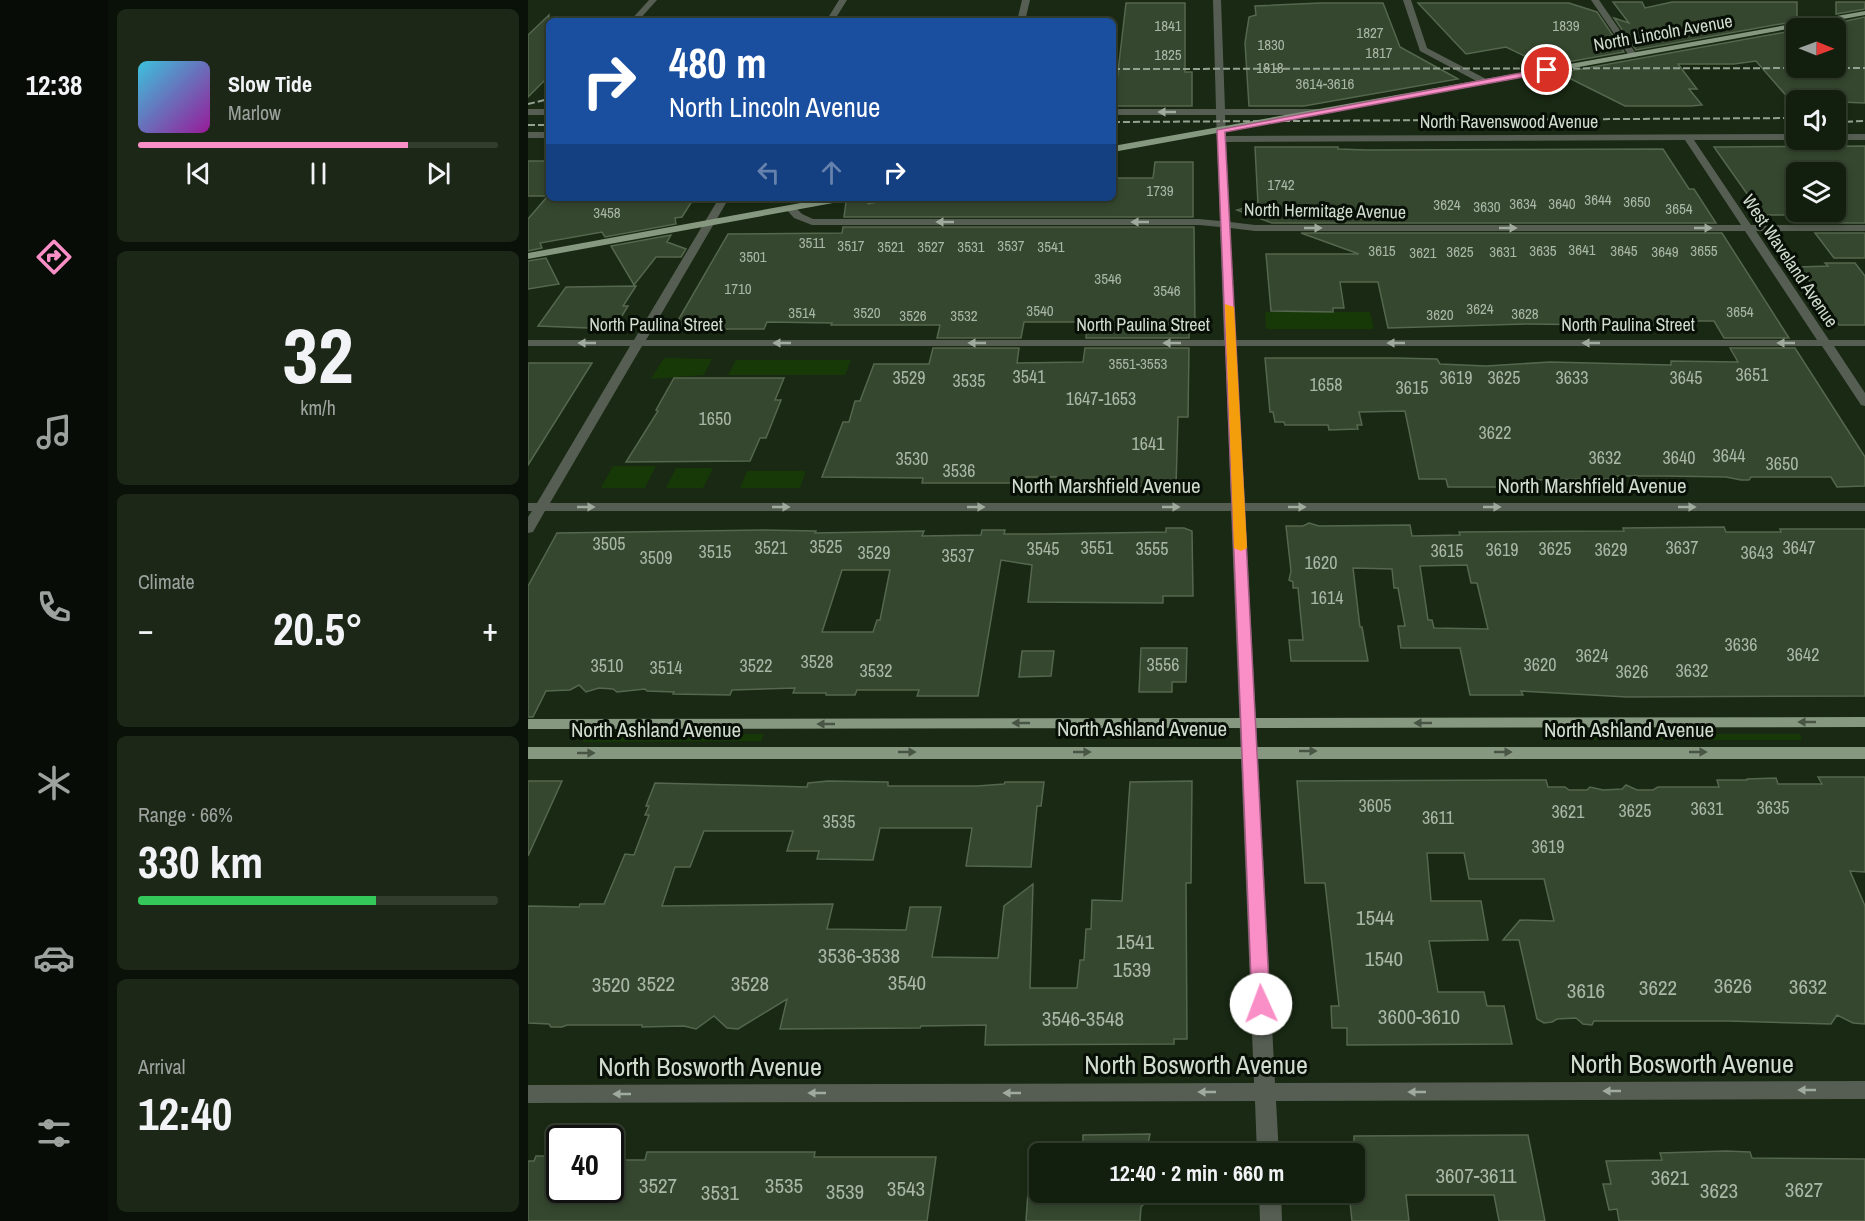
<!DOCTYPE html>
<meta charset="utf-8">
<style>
body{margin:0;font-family:"Archivo Narrow",sans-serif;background:#1c2717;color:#f1f3f6;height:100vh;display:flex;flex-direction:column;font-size:22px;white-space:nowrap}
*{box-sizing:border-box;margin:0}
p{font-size:20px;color:#9da29e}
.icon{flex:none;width:33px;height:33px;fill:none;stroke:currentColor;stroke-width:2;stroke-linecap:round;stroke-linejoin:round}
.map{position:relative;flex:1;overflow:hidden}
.sheet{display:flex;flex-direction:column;gap:9px;padding:9px;background:#0a1108;width:420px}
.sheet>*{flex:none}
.banner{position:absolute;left:18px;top:18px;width:570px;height:183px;border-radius:9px;box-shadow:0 3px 9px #0003,0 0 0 2px #323d2e;background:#1a4fa0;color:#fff;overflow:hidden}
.needle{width:39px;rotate:91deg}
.buttons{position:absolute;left:1258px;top:18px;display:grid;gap:12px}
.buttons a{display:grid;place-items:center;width:60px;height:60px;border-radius:9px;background:#131f0e;box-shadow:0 3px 9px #0003,0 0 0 2px #323d2e;font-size:30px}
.speed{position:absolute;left:18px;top:1125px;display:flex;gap:12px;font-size:30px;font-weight:700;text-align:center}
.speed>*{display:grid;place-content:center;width:78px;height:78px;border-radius:50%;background:#131f0e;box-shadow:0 3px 9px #0003,0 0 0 2px #323d2e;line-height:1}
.speed .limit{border:3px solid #111;border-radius:9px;background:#fff;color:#111}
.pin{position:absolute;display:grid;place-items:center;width:51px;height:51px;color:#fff;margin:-26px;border:3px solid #fff;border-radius:50%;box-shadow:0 2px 6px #0007}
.me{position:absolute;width:66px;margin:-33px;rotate:358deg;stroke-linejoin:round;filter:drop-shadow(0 0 4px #0008)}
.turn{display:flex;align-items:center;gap:21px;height:126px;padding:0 24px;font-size:27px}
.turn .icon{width:78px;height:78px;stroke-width:2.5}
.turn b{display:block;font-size:42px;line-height:51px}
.lanes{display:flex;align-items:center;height:57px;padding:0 24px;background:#0003;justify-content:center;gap:30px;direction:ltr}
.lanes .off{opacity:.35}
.big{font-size:45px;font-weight:800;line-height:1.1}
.sheet .tile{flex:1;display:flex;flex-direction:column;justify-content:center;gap:9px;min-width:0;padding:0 21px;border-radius:9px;background:#1c2717}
.sheet .dial{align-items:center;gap:0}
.dial b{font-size:78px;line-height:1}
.song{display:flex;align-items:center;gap:18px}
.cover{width:72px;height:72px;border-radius:9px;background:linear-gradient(135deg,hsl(190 70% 55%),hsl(300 70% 35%))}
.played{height:6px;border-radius:3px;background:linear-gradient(90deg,#fa8fc8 75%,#323d2e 75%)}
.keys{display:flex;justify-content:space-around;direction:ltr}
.heat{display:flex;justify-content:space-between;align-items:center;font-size:33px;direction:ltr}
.charge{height:9px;border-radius:4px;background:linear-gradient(90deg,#34c759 66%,#323d2e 0)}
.trip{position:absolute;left:501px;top:1143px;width:336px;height:60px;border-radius:9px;background:#131f0e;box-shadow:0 3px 9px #0003,0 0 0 2px #323d2e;font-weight:800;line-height:60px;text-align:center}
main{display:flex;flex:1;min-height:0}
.dock{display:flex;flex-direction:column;width:108px;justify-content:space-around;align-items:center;background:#080c06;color:#9da29e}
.dock .icon{width:42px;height:42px}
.dock .selected{color:#fa8fc8}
.dock b{font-size:27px;color:#f1f3f6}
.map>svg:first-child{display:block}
</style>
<main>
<nav class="dock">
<b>12:38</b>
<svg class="icon selected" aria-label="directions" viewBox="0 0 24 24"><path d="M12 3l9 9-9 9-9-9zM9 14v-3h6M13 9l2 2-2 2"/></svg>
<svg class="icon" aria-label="music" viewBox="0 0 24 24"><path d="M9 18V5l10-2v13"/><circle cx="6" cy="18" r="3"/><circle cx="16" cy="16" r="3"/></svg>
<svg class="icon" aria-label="phone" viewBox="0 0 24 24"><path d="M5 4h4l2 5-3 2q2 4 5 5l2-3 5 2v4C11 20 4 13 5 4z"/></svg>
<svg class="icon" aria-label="climate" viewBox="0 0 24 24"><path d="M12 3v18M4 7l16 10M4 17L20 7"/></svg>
<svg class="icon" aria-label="car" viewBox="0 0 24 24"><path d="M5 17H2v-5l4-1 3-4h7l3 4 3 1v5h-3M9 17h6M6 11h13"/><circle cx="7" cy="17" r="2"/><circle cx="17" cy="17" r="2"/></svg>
<svg class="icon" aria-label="filters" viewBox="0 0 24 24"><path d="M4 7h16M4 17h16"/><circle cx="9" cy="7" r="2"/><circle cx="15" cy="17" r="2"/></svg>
</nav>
<section class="sheet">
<div class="tile">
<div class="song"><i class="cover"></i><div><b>Slow Tide</b><p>Marlow</p></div></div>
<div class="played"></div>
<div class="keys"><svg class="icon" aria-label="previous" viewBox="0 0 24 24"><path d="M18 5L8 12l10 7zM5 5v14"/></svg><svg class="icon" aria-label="pause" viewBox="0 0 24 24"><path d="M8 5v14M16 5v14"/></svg><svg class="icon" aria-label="next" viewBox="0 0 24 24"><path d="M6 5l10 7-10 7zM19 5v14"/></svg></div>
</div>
<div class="tile dial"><b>32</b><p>km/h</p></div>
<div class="tile"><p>Climate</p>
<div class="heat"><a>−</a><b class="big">20.5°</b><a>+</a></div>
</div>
<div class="tile"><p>Range · 66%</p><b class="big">330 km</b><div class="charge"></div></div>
<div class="tile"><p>Arrival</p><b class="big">12:40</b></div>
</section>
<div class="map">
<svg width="1337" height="1221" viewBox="0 0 1337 1221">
<rect width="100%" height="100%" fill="#192913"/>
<path fill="#173907" d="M737,312h105l4,17h-108z
M136,358l48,1 -8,16 -53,4z
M208,360h115l-6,15h-117z
M85,466h43l-11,22h-44z
M148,468h37l-10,20h-37z
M219,471h59l-6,17h-60z
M236,734l-3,7 -179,1 2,-3 69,-4z
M1017,734h255l2,6h-256z"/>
<path fill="#35472f" stroke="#55674e" stroke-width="1.5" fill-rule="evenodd" d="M1085,2h29l3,6 27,-6h125v19l-161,29 -22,-32 15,5z
M1308,2h29v7l-29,5z
M598,3h59v69h7v34h-78z
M792,3h63l17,44 58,32 -154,27h-55l-4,-63 4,-26 7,-2 -1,-9z
M890,3h151l28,9 27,40 -79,14 -39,-19 -40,7z
M21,15v61l-21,21v-62z
M1337,17v86l-75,-3 -34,-39 -22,3h-56l19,25h-8l13,16 -11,1h-66l-66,-33 238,-43v42h39v-49z
M1337,146v77h-58l-6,-8h-39l-48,-68zM1269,172h39v40h-39z
M727,147h83v2l29,1 296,-1 26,40h5l22,34h-444l-35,-13 21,-6z
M0,161h21v35h-21z
M627,162h38v55h-349l2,-15 5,-4h16l1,6 33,-6h212v-20h40z
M18,198h148l-12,19 -7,1 1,6 -71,13 -3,-5 -62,11 2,5 -14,3v-32z
M315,227h351l1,98h-6v13h-103l1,-16h-63l-3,16h-84l3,-13h-109l1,-2 -65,-1 -3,7h-91l55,-95 114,-1z
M773,233h421l67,105h-65l-10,-17h-16l-13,5 -157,-2 -140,4 -10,-46h-38l4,26h-11v4l-62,-1 -5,-57h93z
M1287,233h50v25h-31z
M143,235l-4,7 19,7 -5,8h-25l-22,28 -23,-39z
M18,258l13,26 -31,5v-28z
M1297,263h30l10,13v49h-26l-39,-58 28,-1z
M108,286l-13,20h5l-14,23 -76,-3 28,-39z
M405,348h86l-2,15 66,-1 2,-14h104l-1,69h-10l-2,69 -110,1 1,-10h-44l-2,6h-99l1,-5 -101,-1 21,-55h6l6,-21h5l14,-37h55z
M1202,348h65l70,109v29l-28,1 -6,-10h-80l-2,3h-8l-15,-3 -62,-1h-49l2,3 -98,1 1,7h-72l-2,-8h-27l-14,-68 -46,1 3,13h-5l1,4 -29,1 -1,-5h-43l-1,-3h-9l-2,-10h-3l-5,-54h131l41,1 3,5 46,2 64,-4 121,3v-4l67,1z
M0,363h64l-64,102z
M146,378h110l-9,22h6l-15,38h-6l-10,23 -124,1 32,-51 -2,-1z
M781,523l10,3 91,-1 2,11 48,-1 -1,-3 165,-1 -1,-3 101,-1 2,5h55l-1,-3h85v167l-238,1 -106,-6 2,4h-53l-10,-47h-59l-3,-22h7l-7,-38h-4l-2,-19 -39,-1 7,59h2l6,34h-77l-2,-21h14l-5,-52h-5v-6l-4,-2 2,-9 -5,-45h17zM939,565l4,18h6l11,46 -54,-1 -2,-8h-4l-8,-54z
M638,528h18l8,3 1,65h-30v7l-135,-1 4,-37 -31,-5 -23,136h-61l2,-6h-62l-2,5h-29v-2h-33l2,-5 -63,2 -2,5 -57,-1 1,-2 -27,-1 -2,-2 -28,3 -4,-3 -14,-1 -13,4 -7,-7 -9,5 -24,1 -13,26h-5v-131l29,-53 206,-3 53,1 -1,2 109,-2 -2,5 59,-1 1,-5h23l-1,4h38l124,-2zM314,570h48l-10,50h-3l-4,12h-51z
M613,648h46l-1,34h-14v10h-33z
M494,651h32l-3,25 -32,1z
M1290,777h47v95l-15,-1 15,35v118l-12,-1 -16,-8 -6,9 -103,-3h-134l-2,4 -9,-1 -7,-6 -19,1 -5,3 -8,1 -7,-4 -18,-79h-16l17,-20 34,1 -10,-42h-75l-5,-26h-37l4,48h50l7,39 -59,1 9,51h46l3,14h17l8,38 -165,1v-17h-15l-1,-22h8l-14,-123h-20l-8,-102 249,-1 2,7h17l4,3h18l3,-3 13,3 19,-1 4,-4 11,5h16l5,-3h61l-2,-7h30v-1l29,-1 2,6h44z
M0,781h34l-34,75z
M300,781l60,1v4h89l27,-2 1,-2h39l-3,24h-4l-6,61 -65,-1 6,-38h-92l-7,32 -56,-1 2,-8h-32l6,-20h-89l-14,36h-15l-13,39 171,-2 -6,25 79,1 4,-23h31l-9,50 66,1 6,-52 29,-22 -3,104h47l3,-28h4l2,-31h5l1,-29 30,1 8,-119 62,-1 -1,102h-5l1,156h-13v5l-189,1 1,-20 -65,1 -1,2 -140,1 7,-30 -49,30 -11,-1 -13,-12 -18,13 -12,-3 -42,1v-2h-75l-5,2h-11l-2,-3 -21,-1v-117l51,1 1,-3h24l21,-50 9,1 15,-40h-4l4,-9h-3l9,-23 152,4 1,-4z
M622,1134l-4,20h-63v-19z
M1000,1135l17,86h-46l-5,-26h-88l3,26h-57l-3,-29h5v-56z
M1198,1151l24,1 2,6 113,1v62h-246l-2,-12 -8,1 -6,-26h8l-5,-23 56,-1 -2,-7z
M119,1152h168l-1,5h122l-9,64h-399v-60h6l2,-5h24l-12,34h62v-30h35z
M500,1192h128l-15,15 -1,14h-114z"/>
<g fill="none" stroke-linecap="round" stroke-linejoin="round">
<path fill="#565e53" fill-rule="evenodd" d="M121,0h8l-19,21h-8z
M311,0h8l-13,21h-8z
M494,0h8l-5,21h-8z
M685,0h8l4,109h97l4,3 -4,3h-97l1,21 571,-2v6h-103l57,85h114v6h-109l73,109h36v6h-31l31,47v13l-4,-1 -39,-59h-586l9,157h620v8h-620l30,572 590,-2v18l-589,2 3,53h-22l-2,-53 -727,2v-18l726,-2 -23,-572h-686l-12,21 -5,1v-16l4,-6h-4v-8h9l93,-157h-102v-6h106l85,-142h10l-83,142h578l-4,-113 -21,-2h-387l-18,-7 -9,-10 9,-2 8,8 11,5h386l21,2 -4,-106h-103v-6h103zM1157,140l56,85h-486l-25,-3 -4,-80zM702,228l25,3h490l72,109h-581zM114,346h583l6,157h-681z
M875,0h8l16,48 61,32v4h-6l-62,-33z
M1063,0h8l38,55 -1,2h-6z
M0,109h21v6h-21z
M0,132h21v6h-21z
M1308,134h29v6h-29z
M731,1192h22l1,29h-22z"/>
<path fill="#879881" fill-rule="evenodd" d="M1337,11v4l-752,137v-6z
M300,198h21l-5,3 -316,58v-6z
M1337,717v10l-1337,2v-10z
M0,747h1337v12h-1337z"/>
<path stroke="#95a291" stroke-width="2" stroke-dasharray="7 3" stroke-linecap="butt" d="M585,69l752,-1
M0,104l21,-5
M585,122l684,-4
M1308,122l29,-1
M0,125h21"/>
</g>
<defs><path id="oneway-solid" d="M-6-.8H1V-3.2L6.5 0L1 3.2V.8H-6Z" transform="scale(1.5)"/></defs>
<g fill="#a0aa9d">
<use href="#oneway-solid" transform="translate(639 112) rotate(-180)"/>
<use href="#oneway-solid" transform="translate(417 222) rotate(-180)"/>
<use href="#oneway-solid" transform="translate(612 222) rotate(-180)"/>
<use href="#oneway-solid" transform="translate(785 228)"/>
<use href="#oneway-solid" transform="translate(980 228)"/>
<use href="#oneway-solid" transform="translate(1175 228)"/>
<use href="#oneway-solid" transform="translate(59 343) rotate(180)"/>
<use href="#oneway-solid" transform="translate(254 343) rotate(-180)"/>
<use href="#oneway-solid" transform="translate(449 343) rotate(-180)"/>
<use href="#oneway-solid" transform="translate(644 343) rotate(-180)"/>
<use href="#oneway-solid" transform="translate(868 343) rotate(180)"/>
<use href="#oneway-solid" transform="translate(1063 343) rotate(180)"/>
<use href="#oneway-solid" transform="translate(1258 343) rotate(180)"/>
<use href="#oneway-solid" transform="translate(58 507)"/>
<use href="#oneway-solid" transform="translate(253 507)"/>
<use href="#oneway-solid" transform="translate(448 507)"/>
<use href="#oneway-solid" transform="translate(643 507)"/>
<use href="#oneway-solid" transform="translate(769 507)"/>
<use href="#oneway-solid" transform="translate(964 507)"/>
<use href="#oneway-solid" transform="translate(1159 507)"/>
<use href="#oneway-solid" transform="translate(1279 1090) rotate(180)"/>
<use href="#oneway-solid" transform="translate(1084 1091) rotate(180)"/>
<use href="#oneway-solid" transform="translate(679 1092) rotate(180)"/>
<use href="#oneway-solid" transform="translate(889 1092) rotate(180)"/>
<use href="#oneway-solid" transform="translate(289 1093) rotate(180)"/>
<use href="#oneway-solid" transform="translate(484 1093) rotate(180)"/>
<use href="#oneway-solid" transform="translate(94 1094) rotate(180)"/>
</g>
<g fill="#485444">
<use href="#oneway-solid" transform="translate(1279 722) rotate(180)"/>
<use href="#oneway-solid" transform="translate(493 723) rotate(180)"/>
<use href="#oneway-solid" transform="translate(895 723) rotate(180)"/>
<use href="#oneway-solid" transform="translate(298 724) rotate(180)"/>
<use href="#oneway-solid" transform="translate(780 751)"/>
<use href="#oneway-solid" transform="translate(379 752)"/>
<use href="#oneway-solid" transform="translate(554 752)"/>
<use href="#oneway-solid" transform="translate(975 752)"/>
<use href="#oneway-solid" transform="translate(1170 752)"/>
<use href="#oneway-solid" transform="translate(58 753)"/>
</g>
<path fill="#fa8fc8" stroke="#a25d82" stroke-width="1.5" d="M1019,68l3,1v3l-325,60 45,872 -2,5 -7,2 -6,-2 -3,-5 -35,-874z"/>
<path fill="#f59e0b" d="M697,304l9,3 13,241 -6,3 -7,-3z"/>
<g text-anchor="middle" stroke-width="6" stroke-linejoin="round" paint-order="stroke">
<g font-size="15" fill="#aab7a6">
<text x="640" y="31">1841</text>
<text x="1038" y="31">1839</text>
<text x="842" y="38">1827</text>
<text x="743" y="50">1830</text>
<text x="851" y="58">1817</text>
<text x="640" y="60">1825</text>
<text x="742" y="73">1818</text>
<text x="797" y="89">3614-3616</text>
<text x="753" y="190">1742</text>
<text x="632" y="196">1739</text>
<text x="1070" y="205">3644</text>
<text x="1109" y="207">3650</text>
<text x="995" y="209">3634</text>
<text x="1034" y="209">3640</text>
<text x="919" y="210">3624</text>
<text x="959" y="212">3630</text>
<text x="1151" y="214">3654</text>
<text x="79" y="218">3458</text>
<text x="284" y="248">3511</text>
<text x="323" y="251">3517</text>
<text x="483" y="251">3537</text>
<text x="363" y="252">3521</text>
<text x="403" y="252">3527</text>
<text x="443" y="252">3531</text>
<text x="523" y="252">3541</text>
<text x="1054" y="255">3641</text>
<text x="854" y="256">3615</text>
<text x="1015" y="256">3635</text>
<text x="1096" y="256">3645</text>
<text x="1176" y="256">3655</text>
<text x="932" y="257">3625</text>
<text x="975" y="257">3631</text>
<text x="1137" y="257">3649</text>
<text x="895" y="258">3621</text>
<text x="225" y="262">3501</text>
<text x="580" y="284">3546</text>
<text x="210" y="294">1710</text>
<text x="639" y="296">3546</text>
<text x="952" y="314">3624</text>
<text x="512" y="316">3540</text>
<text x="1212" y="317">3654</text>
<text x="274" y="318">3514</text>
<text x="339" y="318">3520</text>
<text x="997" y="319">3628</text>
<text x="912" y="320">3620</text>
<text x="385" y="321">3526</text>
<text x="436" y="321">3532</text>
<text x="610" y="369">3551-3553</text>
</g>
<g font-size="18" fill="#d1dcce" stroke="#080f06">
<text transform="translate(1135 33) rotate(-10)" y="6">North Lincoln Avenue</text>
<text x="981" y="128">North Ravenswood Avenue</text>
<text transform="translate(797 211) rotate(1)" y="6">North Hermitage Avenue</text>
<text transform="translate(1262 261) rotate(56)" y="6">West Waveland Avenue</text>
<text x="128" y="331">North Paulina Street</text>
<text x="615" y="331">North Paulina Street</text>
<text x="1100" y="331">North Paulina Street</text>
</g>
<g font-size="18" fill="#aab7a6">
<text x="1224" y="381">3651</text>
<text x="501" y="383">3541</text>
<text x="381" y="384">3529</text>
<text x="928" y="384">3619</text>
<text x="976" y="384">3625</text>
<text x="1044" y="384">3633</text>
<text x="1158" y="384">3645</text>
<text x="441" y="387">3535</text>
<text x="798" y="391">1658</text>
<text x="884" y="394">3615</text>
<text x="573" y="405">1647-1653</text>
<text x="187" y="425">1650</text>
<text x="967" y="439">3622</text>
<text x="620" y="450">1641</text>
<text x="1201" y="462">3644</text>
<text x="1077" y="464">3632</text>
<text x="1151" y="464">3640</text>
<text x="384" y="465">3530</text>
<text x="1254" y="470">3650</text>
<text x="431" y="477">3536</text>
<text x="81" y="550">3505</text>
<text x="298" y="553">3525</text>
<text x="243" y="554">3521</text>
<text x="569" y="554">3551</text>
<text x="1154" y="554">3637</text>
<text x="1271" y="554">3647</text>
<text x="515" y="555">3545</text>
<text x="624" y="555">3555</text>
<text x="1027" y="555">3625</text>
<text x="974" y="556">3619</text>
<text x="1083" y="556">3629</text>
<text x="919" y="557">3615</text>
<text x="187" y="558">3515</text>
<text x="346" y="559">3529</text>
<text x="1229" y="559">3643</text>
<text x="430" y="562">3537</text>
<text x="128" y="564">3509</text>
<text x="793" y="569">1620</text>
<text x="799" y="604">1614</text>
<text x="1213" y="651">3636</text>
<text x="1275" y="661">3642</text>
<text x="1064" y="662">3624</text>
<text x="289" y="668">3528</text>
<text x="635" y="671">3556</text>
<text x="1012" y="671">3620</text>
<text x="79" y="672">3510</text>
<text x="228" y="672">3522</text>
<text x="138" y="674">3514</text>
<text x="348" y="677">3532</text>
<text x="1164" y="677">3632</text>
<text x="1104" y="678">3626</text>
<text x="847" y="812">3605</text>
<text x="1245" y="814">3635</text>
<text x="1179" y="815">3631</text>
<text x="1107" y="817">3625</text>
<text x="1040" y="818">3621</text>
<text x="910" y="824">3611</text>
<text x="311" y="828">3535</text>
<text x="1020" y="853">3619</text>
</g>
<g font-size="21" fill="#d1dcce" stroke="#080f06">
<text x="578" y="493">North Marshfield Avenue</text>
<text x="1064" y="493">North Marshfield Avenue</text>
<text x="614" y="736">North Ashland Avenue</text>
<text x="128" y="737">North Ashland Avenue</text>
<text x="1101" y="737">North Ashland Avenue</text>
</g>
<g font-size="21" fill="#aab7a6">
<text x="847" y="925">1544</text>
<text x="607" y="949">1541</text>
<text x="331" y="963">3536-3538</text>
<text x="856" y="966">1540</text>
<text x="604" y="977">1539</text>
<text x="379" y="990">3540</text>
<text x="128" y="991">3522</text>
<text x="222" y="991">3528</text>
<text x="83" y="992">3520</text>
<text x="1205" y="993">3626</text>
<text x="1280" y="994">3632</text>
<text x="1130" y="995">3622</text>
<text x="1058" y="998">3616</text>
<text x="891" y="1024">3600-3610</text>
<text x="555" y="1026">3546-3548</text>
<text x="948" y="1183">3607-3611</text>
<text x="1142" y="1185">3621</text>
<text x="130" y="1193">3527</text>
<text x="256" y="1193">3535</text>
<text x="378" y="1196">3543</text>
<text x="1276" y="1197">3627</text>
<text x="1191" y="1198">3623</text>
<text x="317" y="1199">3539</text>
<text x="192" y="1200">3531</text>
</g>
<g font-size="26" fill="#d1dcce" stroke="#080f06">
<text x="1154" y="1073">North Bosworth Avenue</text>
<text x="668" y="1074">North Bosworth Avenue</text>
<text x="182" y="1076">North Bosworth Avenue</text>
</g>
</g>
</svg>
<div class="buttons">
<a><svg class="needle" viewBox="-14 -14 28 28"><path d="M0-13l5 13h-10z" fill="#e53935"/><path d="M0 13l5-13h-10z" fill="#9da29e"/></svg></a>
<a><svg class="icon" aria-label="sound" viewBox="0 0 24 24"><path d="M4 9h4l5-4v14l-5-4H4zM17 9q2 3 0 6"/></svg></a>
<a><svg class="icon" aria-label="layers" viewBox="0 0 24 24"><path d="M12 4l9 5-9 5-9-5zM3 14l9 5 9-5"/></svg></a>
</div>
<div class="speed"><div class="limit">40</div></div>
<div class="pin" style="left:1019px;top:70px;background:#d93025"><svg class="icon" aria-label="arrive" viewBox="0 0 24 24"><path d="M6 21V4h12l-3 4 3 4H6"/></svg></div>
<svg class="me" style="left:733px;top:1004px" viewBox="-20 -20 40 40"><circle r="19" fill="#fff"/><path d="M0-13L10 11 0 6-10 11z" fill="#fa8fc8"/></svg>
<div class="trip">12:40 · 2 min · 660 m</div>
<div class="banner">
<div class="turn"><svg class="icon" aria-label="right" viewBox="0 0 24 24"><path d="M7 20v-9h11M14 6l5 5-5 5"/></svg><div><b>480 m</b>North Lincoln Avenue</div></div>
<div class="lanes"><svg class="icon off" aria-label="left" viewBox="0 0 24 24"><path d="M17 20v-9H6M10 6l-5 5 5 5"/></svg><svg class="icon off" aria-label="ahead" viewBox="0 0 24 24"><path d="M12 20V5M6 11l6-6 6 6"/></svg><svg class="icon" aria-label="right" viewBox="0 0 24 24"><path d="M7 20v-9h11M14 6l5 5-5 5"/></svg></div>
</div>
</div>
</main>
